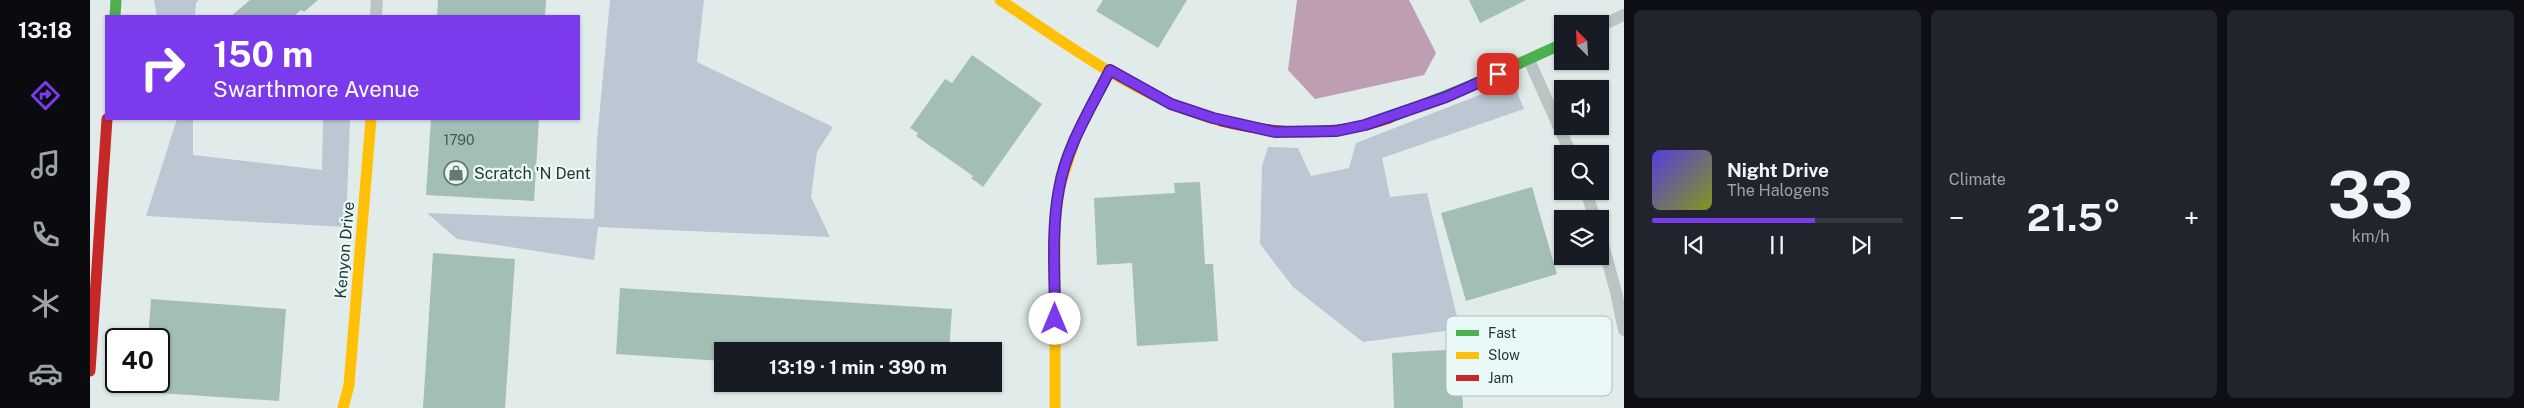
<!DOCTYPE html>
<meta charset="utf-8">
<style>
body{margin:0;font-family:"Public Sans",sans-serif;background:#20242c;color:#f1f3f6;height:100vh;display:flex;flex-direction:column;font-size:19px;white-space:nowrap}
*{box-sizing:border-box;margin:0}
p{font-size:16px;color:#9ea1a6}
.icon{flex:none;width:28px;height:28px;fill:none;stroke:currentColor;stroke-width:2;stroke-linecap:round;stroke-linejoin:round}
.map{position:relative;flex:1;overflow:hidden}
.side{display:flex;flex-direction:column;gap:10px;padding:10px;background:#0d0f14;width:900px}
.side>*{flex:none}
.banner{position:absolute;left:15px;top:15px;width:475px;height:105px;border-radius:0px;box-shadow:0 1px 4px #0004;background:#7c3aed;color:#fff;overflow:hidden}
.needle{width:32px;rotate:336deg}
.controls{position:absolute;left:1464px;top:15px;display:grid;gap:10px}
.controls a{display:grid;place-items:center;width:55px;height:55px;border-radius:0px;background:#171b24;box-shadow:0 1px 4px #0004;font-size:25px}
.speed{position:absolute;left:15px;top:328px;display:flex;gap:10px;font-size:25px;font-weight:700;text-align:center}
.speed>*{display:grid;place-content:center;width:65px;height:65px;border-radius:50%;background:#171b24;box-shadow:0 1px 4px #0004;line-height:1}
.speed .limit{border:2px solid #111;border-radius:8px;background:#fff;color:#111}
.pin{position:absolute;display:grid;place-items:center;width:42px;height:42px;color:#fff;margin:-21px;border-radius:10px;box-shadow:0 2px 8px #0006}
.me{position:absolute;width:55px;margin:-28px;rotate:0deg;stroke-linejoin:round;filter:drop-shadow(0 0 4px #0008)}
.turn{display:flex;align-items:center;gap:18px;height:105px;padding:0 25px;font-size:22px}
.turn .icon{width:65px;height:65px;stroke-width:2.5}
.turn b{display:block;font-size:35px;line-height:42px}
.big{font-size:38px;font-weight:700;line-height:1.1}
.side .widget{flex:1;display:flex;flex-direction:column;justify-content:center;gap:8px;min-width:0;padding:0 18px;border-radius:8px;background:#20242c}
.side .dial{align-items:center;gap:0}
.dial b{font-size:65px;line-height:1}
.song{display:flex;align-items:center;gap:15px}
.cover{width:60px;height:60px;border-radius:8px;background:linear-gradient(135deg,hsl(250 70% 55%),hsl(70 70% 35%))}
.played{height:5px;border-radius:2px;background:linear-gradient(90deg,#7c3aed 65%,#363941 65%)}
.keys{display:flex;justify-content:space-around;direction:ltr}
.heat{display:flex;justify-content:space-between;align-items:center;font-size:28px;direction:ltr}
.side .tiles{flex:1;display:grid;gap:10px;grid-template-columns:repeat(3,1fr)}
.trip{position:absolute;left:624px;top:342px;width:288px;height:50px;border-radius:0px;background:#171b24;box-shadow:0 1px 4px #0004;font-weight:700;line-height:50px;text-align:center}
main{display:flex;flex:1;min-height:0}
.tabs{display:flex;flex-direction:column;width:90px;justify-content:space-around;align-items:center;background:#090b0e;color:#9ea1a6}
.tabs .icon{width:35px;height:35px}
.tabs .selected{color:#7c3aed}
.tabs b{font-size:22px;color:#f1f3f6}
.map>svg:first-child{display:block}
</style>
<main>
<nav class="tabs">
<b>13:18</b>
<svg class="icon selected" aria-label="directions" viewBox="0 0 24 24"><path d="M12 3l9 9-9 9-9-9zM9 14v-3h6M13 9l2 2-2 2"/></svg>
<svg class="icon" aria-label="music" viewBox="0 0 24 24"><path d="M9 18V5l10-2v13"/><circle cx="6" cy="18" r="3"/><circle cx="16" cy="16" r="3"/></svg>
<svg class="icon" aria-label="phone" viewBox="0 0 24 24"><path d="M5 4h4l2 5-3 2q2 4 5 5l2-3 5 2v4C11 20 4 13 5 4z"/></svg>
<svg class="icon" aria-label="climate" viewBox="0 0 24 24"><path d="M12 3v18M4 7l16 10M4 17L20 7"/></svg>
<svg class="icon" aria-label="car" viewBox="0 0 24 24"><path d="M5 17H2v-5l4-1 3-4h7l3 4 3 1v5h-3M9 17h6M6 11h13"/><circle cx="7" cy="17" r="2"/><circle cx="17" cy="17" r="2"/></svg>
</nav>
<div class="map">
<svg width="1534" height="408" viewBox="0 0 1534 408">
<rect width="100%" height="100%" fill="#e1ecea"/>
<path fill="#bbc7d2" d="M64,0h45l-3,3 -1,13h-38z
M520,0h94l-7,62 136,65 -16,25 -6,45 19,40 -232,-10 -4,33 -137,-21 -30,-26 167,6 3,-79z
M1423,82l11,27 -142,49 8,39 37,-4 33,136 -97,13 -70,-55 -33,-43 2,-78 6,-19 30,1 13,28 38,-8 7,-25z
M87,119h16v36l129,15 1,-51h27l-4,108 -200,-11z"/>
<path fill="#bd9eb2" d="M1207,0h112l27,53 -12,22 -109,24 -27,-29z"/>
<path fill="#a3bfb5" d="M160,0h68l-14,12 -3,-2 -7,6h-63z
M348,0h108l-1,16h-108z
M1013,0h84l-29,48 -62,-37z
M1379,0h57l-46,23z
M882,55l70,49 -59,83 -12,-9 2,-2 -57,-40 2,-3 -8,-5 35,-49 7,4z
M341,119h108l-5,82 -108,-6z
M1110,182l5,82h8l5,77 -81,5 -5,-83 -35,2 -3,-67 81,-5 -1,-10z
M1442,187l25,87 -91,27 -25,-88z
M343,253l82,6 -10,149h-82z
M530,288l332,21 -3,42h-227v10l-106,-7z
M61,299l135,10 -7,92 -135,-9v-11h15v-42h-11z
M1357,350l2,39 13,-1 1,20h-69l-2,-55z"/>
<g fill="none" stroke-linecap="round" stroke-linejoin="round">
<path stroke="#bac5c3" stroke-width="12" d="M286,16l1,-16
M1510,26l24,-11
M1439,60l42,94
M1496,191l9,28
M1510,233l16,59 8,38"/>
<path stroke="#4caf50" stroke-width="11" d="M25,16l1,-16
M1299,118l83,-33 90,-41
M986,136l34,-66"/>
<path stroke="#ffc107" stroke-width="11" d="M910,0c70,46 139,99 221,121
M253,408l6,-23 22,-266
M965,408v-186l4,-33 17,-53"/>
<path stroke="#c62828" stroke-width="11" d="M1131,121c56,14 113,16 168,-3
M0,371l17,-252"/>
</g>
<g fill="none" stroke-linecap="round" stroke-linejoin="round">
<g stroke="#51269a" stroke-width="12">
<path id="route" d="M965,319c0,-43 -4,-88 4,-130 7,-42 32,-81 51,-119l61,34 42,14 62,14 62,-1 28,-6 81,-28 52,-23"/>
</g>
<use href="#route" stroke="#7c3aed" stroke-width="9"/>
</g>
<defs>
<g id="shop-ring" transform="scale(1.25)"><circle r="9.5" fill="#e8f9f7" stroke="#697672" stroke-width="1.5"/><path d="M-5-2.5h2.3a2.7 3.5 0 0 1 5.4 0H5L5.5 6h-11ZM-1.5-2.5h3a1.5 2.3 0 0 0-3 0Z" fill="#697672"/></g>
</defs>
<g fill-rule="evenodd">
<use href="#shop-ring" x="366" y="173"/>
</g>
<g text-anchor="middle" stroke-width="4.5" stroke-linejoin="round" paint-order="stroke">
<g font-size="14" fill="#475852">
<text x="369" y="145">1790</text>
</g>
<g font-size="16" fill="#283631" stroke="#e8f9f7" text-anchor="start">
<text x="384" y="179">Scratch 'N Dent</text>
</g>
<g font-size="16" fill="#283631" stroke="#e8f9f7">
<text transform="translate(254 250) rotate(-85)" y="6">Kenyon Drive</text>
</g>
</g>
<rect x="1356" y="316" width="166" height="80" rx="8" fill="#e8f9f7" stroke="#aebebc" stroke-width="1"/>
<rect x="1366" y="330" width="23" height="6" fill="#4caf50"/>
<rect x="1366" y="352" width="23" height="7" fill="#ffc107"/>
<rect x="1366" y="375" width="23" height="6" fill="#c62828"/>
<g font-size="14" fill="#283631">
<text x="1398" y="338">Fast</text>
<text x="1398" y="360">Slow</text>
<text x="1398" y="383">Jam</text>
</g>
</svg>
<div class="controls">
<a><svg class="needle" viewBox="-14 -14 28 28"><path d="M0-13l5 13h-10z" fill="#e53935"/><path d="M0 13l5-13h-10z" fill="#9ea1a6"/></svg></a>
<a><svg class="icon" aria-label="sound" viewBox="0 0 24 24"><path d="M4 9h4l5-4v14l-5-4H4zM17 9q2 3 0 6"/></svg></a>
<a><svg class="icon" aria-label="search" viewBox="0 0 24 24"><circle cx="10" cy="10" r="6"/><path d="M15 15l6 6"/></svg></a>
<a><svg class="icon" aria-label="layers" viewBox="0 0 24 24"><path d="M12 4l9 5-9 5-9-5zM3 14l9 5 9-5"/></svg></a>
</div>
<div class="speed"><div class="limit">40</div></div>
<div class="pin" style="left:1408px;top:74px;background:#d93025"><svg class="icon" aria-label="arrive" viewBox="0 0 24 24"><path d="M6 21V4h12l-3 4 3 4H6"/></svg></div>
<svg class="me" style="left:965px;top:319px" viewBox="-20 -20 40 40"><circle r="19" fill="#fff"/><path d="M0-13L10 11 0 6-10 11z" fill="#7c3aed"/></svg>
<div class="trip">13:19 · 1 min · 390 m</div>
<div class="banner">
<div class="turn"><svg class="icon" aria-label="right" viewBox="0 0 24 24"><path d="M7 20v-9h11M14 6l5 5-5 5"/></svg><div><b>150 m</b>Swarthmore Avenue</div></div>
</div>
</div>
<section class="side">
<div class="tiles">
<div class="widget">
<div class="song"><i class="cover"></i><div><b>Night Drive</b><p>The Halogens</p></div></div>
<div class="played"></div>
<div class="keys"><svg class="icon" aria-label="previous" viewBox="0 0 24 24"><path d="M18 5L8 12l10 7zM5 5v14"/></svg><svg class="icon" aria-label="pause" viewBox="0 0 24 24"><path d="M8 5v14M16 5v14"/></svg><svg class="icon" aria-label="next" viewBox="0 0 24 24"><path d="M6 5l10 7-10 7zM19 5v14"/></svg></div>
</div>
<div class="widget"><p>Climate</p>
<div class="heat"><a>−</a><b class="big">21.5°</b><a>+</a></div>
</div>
<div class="widget dial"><b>33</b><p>km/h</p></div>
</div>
</section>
</main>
